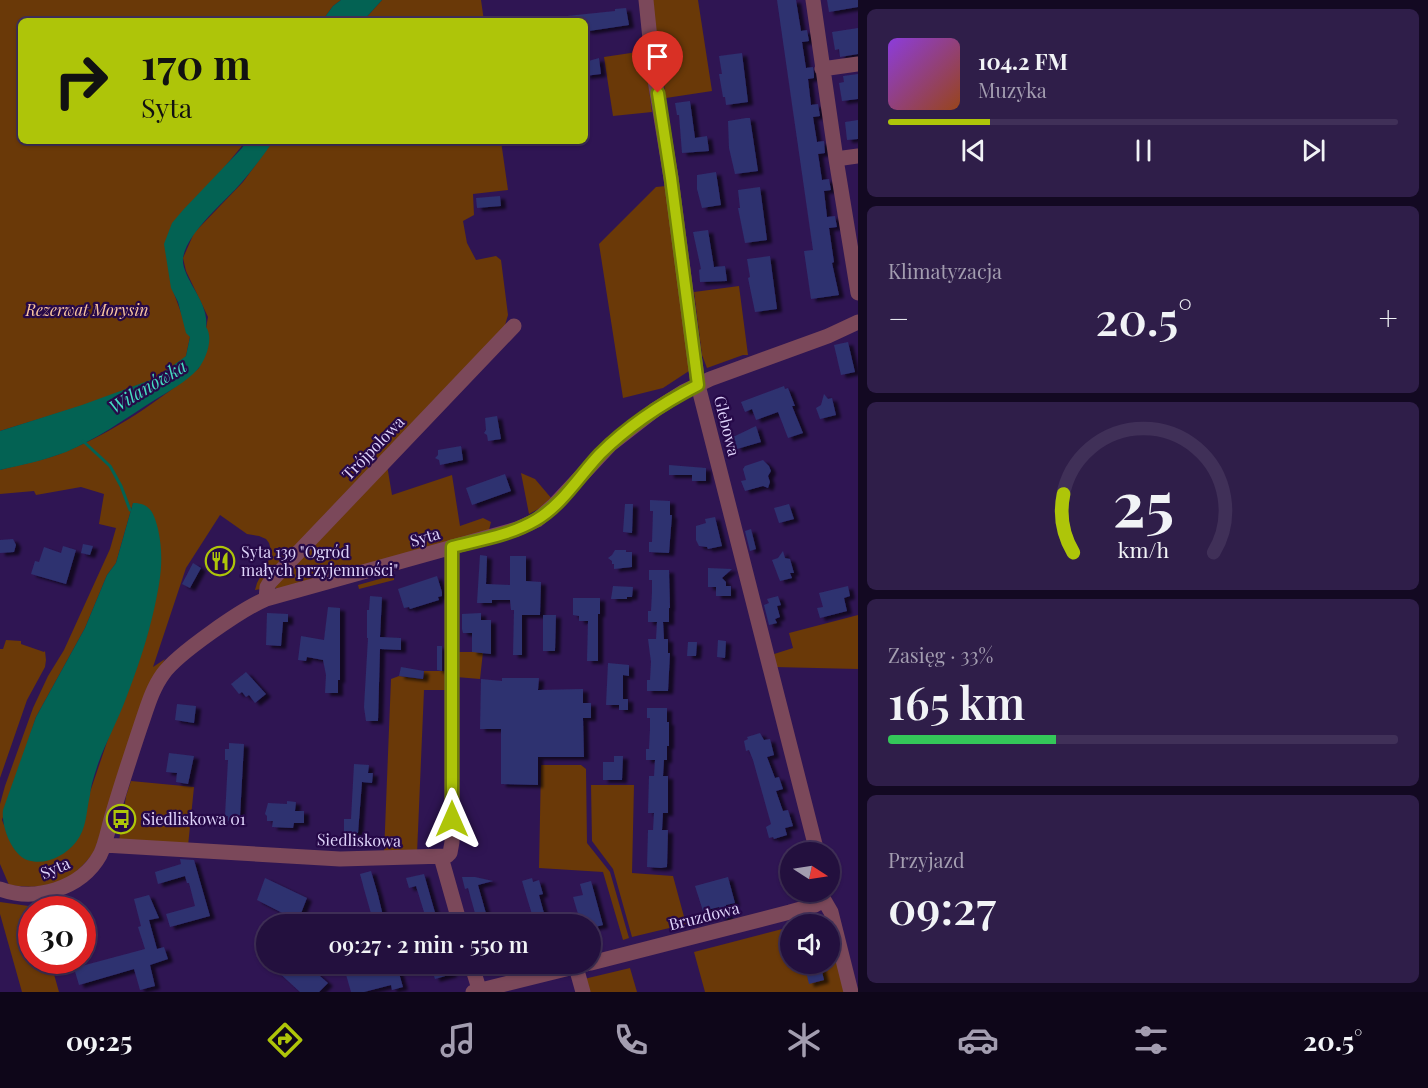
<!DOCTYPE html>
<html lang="pl">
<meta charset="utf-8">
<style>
body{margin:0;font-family:"Playfair Display",serif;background:#2f1e49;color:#f1f3f6;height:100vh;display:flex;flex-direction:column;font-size:22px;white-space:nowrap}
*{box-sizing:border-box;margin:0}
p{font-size:20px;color:#a39db0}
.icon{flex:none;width:33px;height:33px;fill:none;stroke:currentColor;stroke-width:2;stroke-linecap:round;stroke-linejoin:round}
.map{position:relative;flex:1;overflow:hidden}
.side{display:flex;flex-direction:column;gap:9px;padding:9px;background:#130922;width:570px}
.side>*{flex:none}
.top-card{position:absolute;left:18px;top:18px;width:570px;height:126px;border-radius:9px;box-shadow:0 2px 4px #0004,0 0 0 2px #403058;background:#aec509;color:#111;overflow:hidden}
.needle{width:39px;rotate:102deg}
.tools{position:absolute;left:780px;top:842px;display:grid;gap:12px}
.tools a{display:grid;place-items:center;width:60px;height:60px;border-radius:50%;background:#23103e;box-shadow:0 2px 4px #0004,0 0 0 2px #403058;font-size:30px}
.speed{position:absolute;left:18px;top:896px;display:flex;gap:12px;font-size:30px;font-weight:700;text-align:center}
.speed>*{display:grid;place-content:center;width:78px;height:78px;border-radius:50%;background:#23103e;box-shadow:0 2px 4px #0004,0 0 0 2px #403058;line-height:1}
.speed .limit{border:9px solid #d22;background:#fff;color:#111}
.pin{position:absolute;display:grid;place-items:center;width:51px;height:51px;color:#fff;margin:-62px -26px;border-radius:50% 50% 50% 0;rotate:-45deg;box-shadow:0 0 6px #0007}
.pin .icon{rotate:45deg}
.me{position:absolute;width:66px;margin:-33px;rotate:0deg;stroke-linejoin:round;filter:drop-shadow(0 0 4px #0008)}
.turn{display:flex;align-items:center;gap:21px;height:126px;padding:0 24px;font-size:27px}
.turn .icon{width:78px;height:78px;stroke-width:2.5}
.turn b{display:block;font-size:42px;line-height:51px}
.big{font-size:45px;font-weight:600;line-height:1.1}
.side .widget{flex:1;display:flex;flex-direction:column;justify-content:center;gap:9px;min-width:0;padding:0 21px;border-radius:9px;background:#2f1e49}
.side .dial{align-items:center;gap:0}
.dial svg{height:156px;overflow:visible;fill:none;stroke:#403058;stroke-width:7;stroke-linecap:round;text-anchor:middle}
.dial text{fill:#f1f3f6;stroke:none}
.song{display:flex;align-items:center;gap:18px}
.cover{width:72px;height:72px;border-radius:9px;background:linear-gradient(135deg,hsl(270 70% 55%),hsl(20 70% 35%))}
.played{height:6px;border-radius:3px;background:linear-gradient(90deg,#aec509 20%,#403058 20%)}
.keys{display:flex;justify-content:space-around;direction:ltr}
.heat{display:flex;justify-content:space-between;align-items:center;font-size:33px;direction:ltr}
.charge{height:9px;border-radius:4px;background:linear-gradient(90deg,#34c759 33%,#403058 0)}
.trip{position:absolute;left:256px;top:914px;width:345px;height:60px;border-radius:30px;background:#23103e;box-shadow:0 2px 4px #0004,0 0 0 2px #403058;font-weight:600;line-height:60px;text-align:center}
.dock{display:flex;height:96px;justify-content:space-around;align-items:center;background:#0e0619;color:#a39db0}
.dock .icon{width:42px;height:42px}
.dock .current{color:#aec509}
.dock b{font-size:27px;color:#f1f3f6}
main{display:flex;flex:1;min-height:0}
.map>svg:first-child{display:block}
</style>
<main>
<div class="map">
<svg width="858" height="992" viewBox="0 0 858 992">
<defs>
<filter id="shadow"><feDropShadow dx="5" dy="3" stdDeviation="1.5" flood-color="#0009"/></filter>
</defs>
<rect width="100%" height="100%" fill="#2f1553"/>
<path fill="#6a3908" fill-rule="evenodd" d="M0,0h341l-8,6 -11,15h-301v120h225l-28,34 -49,93 3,20 18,49 -4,19 -3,4 -27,18 -12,5 -53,20 -91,28z
M382,0h99l3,21h-121z
M651,0h47l14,91 -46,7z
M644,51l8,61 -39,4 -9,-59z
M273,141h228l7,49 -35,4 1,21 -11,6 4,22 9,17 20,-4 5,4 7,55 -5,17 -242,257 -6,1 2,-7 15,-29 -3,-11 -3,-4 -7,-3 -12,-2 -27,-19 -34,53 -33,99 12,-8 -11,21 -60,172c-25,33 -45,38 -85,33l-9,-21v-60l5,-18 28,-78 15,-32 16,-26 46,-101 6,-21 -17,-4 5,-30 -23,-7 -45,8 -2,-4 -34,3v-24c22,-6 46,-10 67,-19 47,-19 93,-51 132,-83l9,-51 -22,-46 -3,-13 11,-25 49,-51zM133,503l-24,233 -19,56 -86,33 -2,-5 34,-103 49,-89 22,-53 9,-12z
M666,186l26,183 -29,19 -40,10 -24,-154 57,-57z
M739,286l9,69h-5l-36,13 -5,-13 -8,-63z
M387,465l5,30 60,-20 8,51 23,-8 8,4 -2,8 -212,59 -3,-2z
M521,473l14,6 17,20 -10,8 -13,7z
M394,575v5l-35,9 -1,-4z
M858,615v54l-84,-2 -3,-12 22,-7 -4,-15z
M6,640l15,1v3l23,8 1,-1 1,9 -1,7 -18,33 -27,78v-129h3z
M456,652h27l-3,27 -24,-2z
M424,671h24l1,19h-25l-7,164h-33l7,-175 8,-3 24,3z
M541,765h40l5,4 1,74 23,29 19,66 -6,2 -20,-68 -64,-4z
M131,781l63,6 -6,59 -69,-5 7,-45z
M591,785h43l-2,88 41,3 13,48 -54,13 -19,-68 -21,-28z
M0,902l36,5 1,2h-5v51h18l9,32h-37l-22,-78z
M790,927v36h40v-33l15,62h-140l-11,-40z
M630,968l7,24h-50l-3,-13z"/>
<path fill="#036253" d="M341,0h41l-19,21h-41l11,-15z
M246,141h27c-9,14 -20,28 -31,41 -16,19 -55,50 -59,76 -2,20 27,44 23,69 8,11 0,32 -8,42 -12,13 -30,23 -45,32 -28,18 -56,38 -87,51 -21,8 -44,13 -66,18v-39l82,-26 74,-27 30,-22 4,-19 -4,-4 -8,-31 -7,-14 -7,-44 8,-21 11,-13 59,-62z
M133,503c17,0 21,10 25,26 6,28 3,48 -3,76 -7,33 -18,65 -30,96 -8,21 -19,41 -27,63 -3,10 -7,20 -8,31 -4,17 -3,33 -14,47 -11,14 -31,24 -49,18 -16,-6 -26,-35 -24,-50l33,-93 49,-89 22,-53 9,-12z"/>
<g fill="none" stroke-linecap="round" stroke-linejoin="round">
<path stroke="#036253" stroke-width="3" d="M83,441l27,25 11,20 9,24"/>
</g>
<path fill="#2f3170" filter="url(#shadow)" d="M777,0h19l5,31 6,-1 2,11 -7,1 4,26 7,-1 1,7v4l-6,1 3,26 7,-1 2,12 -7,1 4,25 7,-1 1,12 -7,1 1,6 3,20 7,-1 2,11 -7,1 3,26 8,-1 2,11 -8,1 5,34 -2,1 7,32 -28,4 -7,-48 9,-1z
M827,0h31v7l-29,5z
M626,8l3,17 -40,6 -4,-1v-9h-18v-5l48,-5v-2z
M858,28v26l-18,3 -1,-8 -4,1 -3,-18z
M742,53l6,49 -22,3 -1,-8h-2l-4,-23h3l-3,-18z
M599,58l2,16 -16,2v-14z
M858,74v25l-16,2 -3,-18 5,-1 -1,-6z
M690,101l5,37 12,-2 2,15 -27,2 -3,-38h-2l-2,-12z
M746,118h4l8,53 -23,3 -6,-26 -1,-27z
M858,120v19l-11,1 -2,-18z
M716,172l5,33 -19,3 -5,-19v-14z
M760,187l7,53 -22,3 -7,-35h2l-2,-18z
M500,196l1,10 -24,2 -1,-10z
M708,230l6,37 11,-1 2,15 -27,1 -1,-12 2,-1 -8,-37z
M770,256l7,53 -22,3 -7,-34 2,-1 -3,-18z
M848,342l7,30 -14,3 -7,-30z
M784,386l1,3 3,-1 7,18h-3l11,27 -15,5 -10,-26 -22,8 -4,-11 -7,3 -4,-10z
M824,394l4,5 4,-1 4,17 -16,4 -4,-11 5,-3z
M497,416l4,23 -13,2 -1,-6 -3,-2 2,-3 -1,-12z
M756,426l5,16 -24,7 -4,-12z
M461,446l2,14 -23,5 -1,-5 -4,-2 3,-3v-5z
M763,460l6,6 2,5 -3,5 2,6 -2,6 -5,-2 -18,5 -4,-10 5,-1 -3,-11 2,-3z
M669,465l37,3v13h-14v-6h-23z
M505,474l6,17 -39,14 -6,-17z
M650,500l20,1v14h2l-3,38 -20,-1v-10h3l1,-31h-3z
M625,504h8l-1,29 -9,-1z
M789,504l5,15 -15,4 -5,-15z
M715,517l7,29 -14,3 -1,-2 -8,-1 -3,-6v-14l10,-3 -1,-4z
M751,529l5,20 -6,2 -5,-20z
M13,539l3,6 -2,7 -14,1v-13z
M83,544l10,2 -3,9 -9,-2z
M63,546l13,4 -10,34 -35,-10 4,-13 4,1 5,-15 17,6z
M615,550h11v2h6v15l-18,2v-5h-2v-3l-4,-3 4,-3z
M783,551l2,7 5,1 4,14h-4l2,5 -12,3 -8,-21 6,-2z
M219,552l8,2 -4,19 -8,-2z
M480,555l7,1 -1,28 24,1v-29h16v25l15,1 -1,33h-18v40h-9l1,-45h-3l-1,-10h-18v3h-15z
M193,563l8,5 -11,20 -8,-4z
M708,568l24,1 -10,9 4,4v4h5v10h-15v-9h-8z
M649,570h20l1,38h-1v14h-6l1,17h4v14h2l-2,38h-21v-11h3l1,-18 -3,-23h8l1,-17h-9v-11h3l1,-19v-12h-3z
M437,576l5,16v4l-4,1 1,3 -29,9 -1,-2 -5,1 -6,-19z
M613,586l20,1 -1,10h-5v2h-16z
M848,586l2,10 -6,2 3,13 -27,7 -3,-10 6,-1 -4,-14z
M370,596l12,1 -2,40 21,1v12l-21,-1 -2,72h-12l-2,-14 4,-69h-1v-28h2z
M778,596l3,9 -4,1 3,11 -5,2 2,4 -8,2 -5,-20 5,-2 -2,-4z
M573,598h27v16h-2v47h-11l1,-40h-9v-5l-6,-1z
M328,607l12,1v72h-2v13h-13l1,-18 -3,-15 -16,-3 -1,4 -8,-1 3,-24 23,4z
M267,613l21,1v8h-5l-2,24 -15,-1z
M481,613v7h10v34l-19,-2v-19h-9l-1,-4v-15z
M543,615h13l-1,36h-12z
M718,640l8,1 -1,17 -8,-1z
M688,642h9l-1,14h-9z
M437,646h5v25l-5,-1z
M608,663l21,2v11l-6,-1v24h5v11h-9v-5h-13z
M401,667l23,4 -1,8 -24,-3z
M246,672l20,22 -11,9 -6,-8 -3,2 -4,-5 -3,2 -8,-10z
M502,678h37l-1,12 45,-1v14h8v15h-8l1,39h-46v28l-37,-1v-55h-21l1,-50 21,2z
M177,704l19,2 -2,17 -19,-3z
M647,708h20v14h2v24h-2v14h-3l-1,16h5v37h-5l-1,17h6l-1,37 -6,1 -14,-1 1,-37h5l1,-17h-6l1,-37h5l1,-16h-9v-11h3l1,-20v-11h-3z
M760,733l4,7 6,-1 4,16 -7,2 8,21 4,-1 4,12 -7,2 7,20 5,-1 5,16 -8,2 2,7 -13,4 -1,-2 -4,1 -3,-11 5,-3 -18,-64 -4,-10 -3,1 -2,-10 4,-2 -1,-2z
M229,743l15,1 -4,73 -4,-1v6l-8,-1v-5h-3l3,-56h-3v-11h4z
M169,753l25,3 -6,28 -12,-2 1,-9 -11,-1z
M614,756h9l-1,24h-19v-18h11z
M354,764l15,1 -1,8h5l-1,10 -10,-1 -4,51h-14v-14h7z
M287,801l9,1 -1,9h9v12h-10l-1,5 -21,-1 1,-6h-6v-5l-2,-2 3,-11 19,1z
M180,859l14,1 16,56 -40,11 -4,-13 29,-8 -6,-23h-2l-2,-7 -27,8 -3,-12 26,-8z
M371,871l7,24 7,29h-11l-10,-35 -4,-15z
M424,874l12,42 -13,5 -2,-8 3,-1 -8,-26 -7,2 -3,-10z
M462,877h13l18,4 -15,4 11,39h-11l-10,-36 -3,1z
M728,877l7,26 -9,2 2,13 -6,1 -3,-12 -16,4 -8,-25z
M265,878l42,20 -9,23 -41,-21z
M532,878l1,4 6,-2 4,14 -4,1 8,29h-12l-8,-26 -5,-17z
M591,881l12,44 -12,3v-4h-10l-8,-27 10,-2 -3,-11z
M149,895l10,23 -10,2 8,29 7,-2 4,12 -18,6 5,21 -15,4 -6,-21 -55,16 -5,-17 71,-19 -7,-22 3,-1 -7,-27z
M281,963h24l23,20 -9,9h-19l-25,-23z
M388,963h8l7,24 -11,3 -1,-5 -27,7h-13l-6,-21 12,-3 1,4z
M804,963h16l4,17 -15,4z
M450,965l2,9 -17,5 -3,-9z"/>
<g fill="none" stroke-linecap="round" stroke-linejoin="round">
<path stroke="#7b485a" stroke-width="15" d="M646,0l7,68 18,110 27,207 119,467
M813,0l23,159 22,134
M822,69l36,-5
M836,159l22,-3
M266,599l1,-12 3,-5 244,-256
M104,845l236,14 107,-3 3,-3 2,-11v-295
M441,857l19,67
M0,889c35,13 81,0 100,-34 6,-12 8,-26 12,-39 9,-31 19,-61 29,-91 6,-17 11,-36 22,-51 14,-20 79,-65 103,-75l251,-70 20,-9 16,-14 58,-62 45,-35 27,-17 27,-13 118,-43 30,-14
M824,900l7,12 20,80
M471,963l9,29
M591,963l199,-51 25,-7 9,-5
M576,967l7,25
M473,992l117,-29"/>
</g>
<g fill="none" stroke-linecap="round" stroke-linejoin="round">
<g stroke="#718006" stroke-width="15">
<path id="route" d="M452,819v-272c28,-7 59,-12 84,-27 26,-15 44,-45 64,-66 28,-28 63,-51 98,-69l-27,-207 -13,-85"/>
</g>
<use href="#route" stroke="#aec509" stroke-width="10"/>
</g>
<defs>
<g id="restaurant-ring" transform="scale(1.5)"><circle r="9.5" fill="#260948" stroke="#aec509" stroke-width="1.5"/><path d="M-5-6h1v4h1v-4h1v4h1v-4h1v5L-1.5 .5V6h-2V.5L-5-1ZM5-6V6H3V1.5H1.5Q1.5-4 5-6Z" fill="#aec509"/></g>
<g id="bus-ring" transform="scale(1.5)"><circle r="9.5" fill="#260948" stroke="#aec509" stroke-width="1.5"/><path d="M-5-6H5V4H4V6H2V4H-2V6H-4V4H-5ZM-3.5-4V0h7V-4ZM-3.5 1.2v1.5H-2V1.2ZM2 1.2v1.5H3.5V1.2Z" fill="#aec509"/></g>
</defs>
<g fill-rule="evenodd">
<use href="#restaurant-ring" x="220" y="561"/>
<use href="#bus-ring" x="121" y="819"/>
</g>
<g text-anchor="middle" stroke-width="4.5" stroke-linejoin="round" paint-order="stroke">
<g font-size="16" font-style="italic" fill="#fac6a0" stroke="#260948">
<text x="87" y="316">Rezerwat Morysin</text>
</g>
<g font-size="16" fill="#ded3fa" stroke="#260948">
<text transform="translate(727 426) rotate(76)" y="6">Glebowa</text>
<text transform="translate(373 448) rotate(-46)" y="6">Trójpolowa</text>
<text transform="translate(425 537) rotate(-16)" y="6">Syta</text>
<text transform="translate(359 840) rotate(1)" y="6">Siedliskowa</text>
<text transform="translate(55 868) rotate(-23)" y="6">Syta</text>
<text transform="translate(704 916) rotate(-14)" y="6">Bruzdowa</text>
</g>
<g font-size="16" fill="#ded3fa" stroke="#260948" text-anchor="start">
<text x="241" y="558">Syta 139 "Ogród<tspan x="241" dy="18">małych przyjemności"</tspan></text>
<text x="142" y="825">Siedliskowa 01</text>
</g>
<g font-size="18" font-style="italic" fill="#46dcc0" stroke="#260948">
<text transform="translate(148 387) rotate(-31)" y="6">Wilanówka</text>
</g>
</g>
</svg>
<div class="tools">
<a><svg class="needle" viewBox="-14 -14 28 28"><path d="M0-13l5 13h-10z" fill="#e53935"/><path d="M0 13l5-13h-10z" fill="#a39db0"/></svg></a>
<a><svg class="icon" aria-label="sound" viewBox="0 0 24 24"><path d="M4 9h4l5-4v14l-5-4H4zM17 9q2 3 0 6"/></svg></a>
</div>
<div class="speed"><div class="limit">30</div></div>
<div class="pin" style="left:658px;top:93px;background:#d93025"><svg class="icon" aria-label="arrive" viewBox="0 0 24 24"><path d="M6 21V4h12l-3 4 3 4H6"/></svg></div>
<svg class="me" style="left:452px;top:819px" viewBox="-20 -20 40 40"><path d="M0-17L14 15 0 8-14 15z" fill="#aec509" stroke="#fff" stroke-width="4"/></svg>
<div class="trip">09:27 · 2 min · 550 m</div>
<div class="top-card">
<div class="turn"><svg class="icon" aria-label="right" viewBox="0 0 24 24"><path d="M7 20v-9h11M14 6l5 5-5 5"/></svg><div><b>170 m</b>Syta</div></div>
</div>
</div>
<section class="side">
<div class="widget">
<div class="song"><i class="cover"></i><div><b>104.2 FM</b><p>Muzyka</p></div></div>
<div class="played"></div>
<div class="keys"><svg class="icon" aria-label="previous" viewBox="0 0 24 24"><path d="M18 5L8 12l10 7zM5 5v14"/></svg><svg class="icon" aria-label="pause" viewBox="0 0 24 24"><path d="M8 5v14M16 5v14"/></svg><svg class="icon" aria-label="next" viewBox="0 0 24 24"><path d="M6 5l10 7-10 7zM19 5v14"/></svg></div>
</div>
<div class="widget"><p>Klimatyzacja</p>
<div class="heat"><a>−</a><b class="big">20.5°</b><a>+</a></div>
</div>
<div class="widget dial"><svg viewBox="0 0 100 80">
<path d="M14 69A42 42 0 1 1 86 69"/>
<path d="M14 69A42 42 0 0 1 9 39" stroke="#aec509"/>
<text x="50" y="56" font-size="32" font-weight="700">25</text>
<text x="50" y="72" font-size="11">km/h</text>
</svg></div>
<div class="widget"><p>Zasięg · 33%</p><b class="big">165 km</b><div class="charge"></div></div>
<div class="widget"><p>Przyjazd</p><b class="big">09:27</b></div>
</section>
</main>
<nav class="dock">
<b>09:25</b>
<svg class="icon current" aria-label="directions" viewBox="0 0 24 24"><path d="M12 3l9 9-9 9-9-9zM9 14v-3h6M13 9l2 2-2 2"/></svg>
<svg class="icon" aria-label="music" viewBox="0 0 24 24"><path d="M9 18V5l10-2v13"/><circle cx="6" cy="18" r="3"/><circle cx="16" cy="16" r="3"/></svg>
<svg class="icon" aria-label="phone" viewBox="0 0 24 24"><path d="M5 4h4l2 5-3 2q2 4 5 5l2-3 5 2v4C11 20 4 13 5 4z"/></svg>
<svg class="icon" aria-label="climate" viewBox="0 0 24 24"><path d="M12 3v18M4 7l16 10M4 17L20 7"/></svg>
<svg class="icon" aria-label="car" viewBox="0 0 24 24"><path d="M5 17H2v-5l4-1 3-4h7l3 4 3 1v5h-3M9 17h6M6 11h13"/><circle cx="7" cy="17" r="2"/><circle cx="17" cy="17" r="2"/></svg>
<svg class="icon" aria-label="filters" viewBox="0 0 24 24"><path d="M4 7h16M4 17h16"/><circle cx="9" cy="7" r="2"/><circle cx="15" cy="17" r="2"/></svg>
<b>20.5°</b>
</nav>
